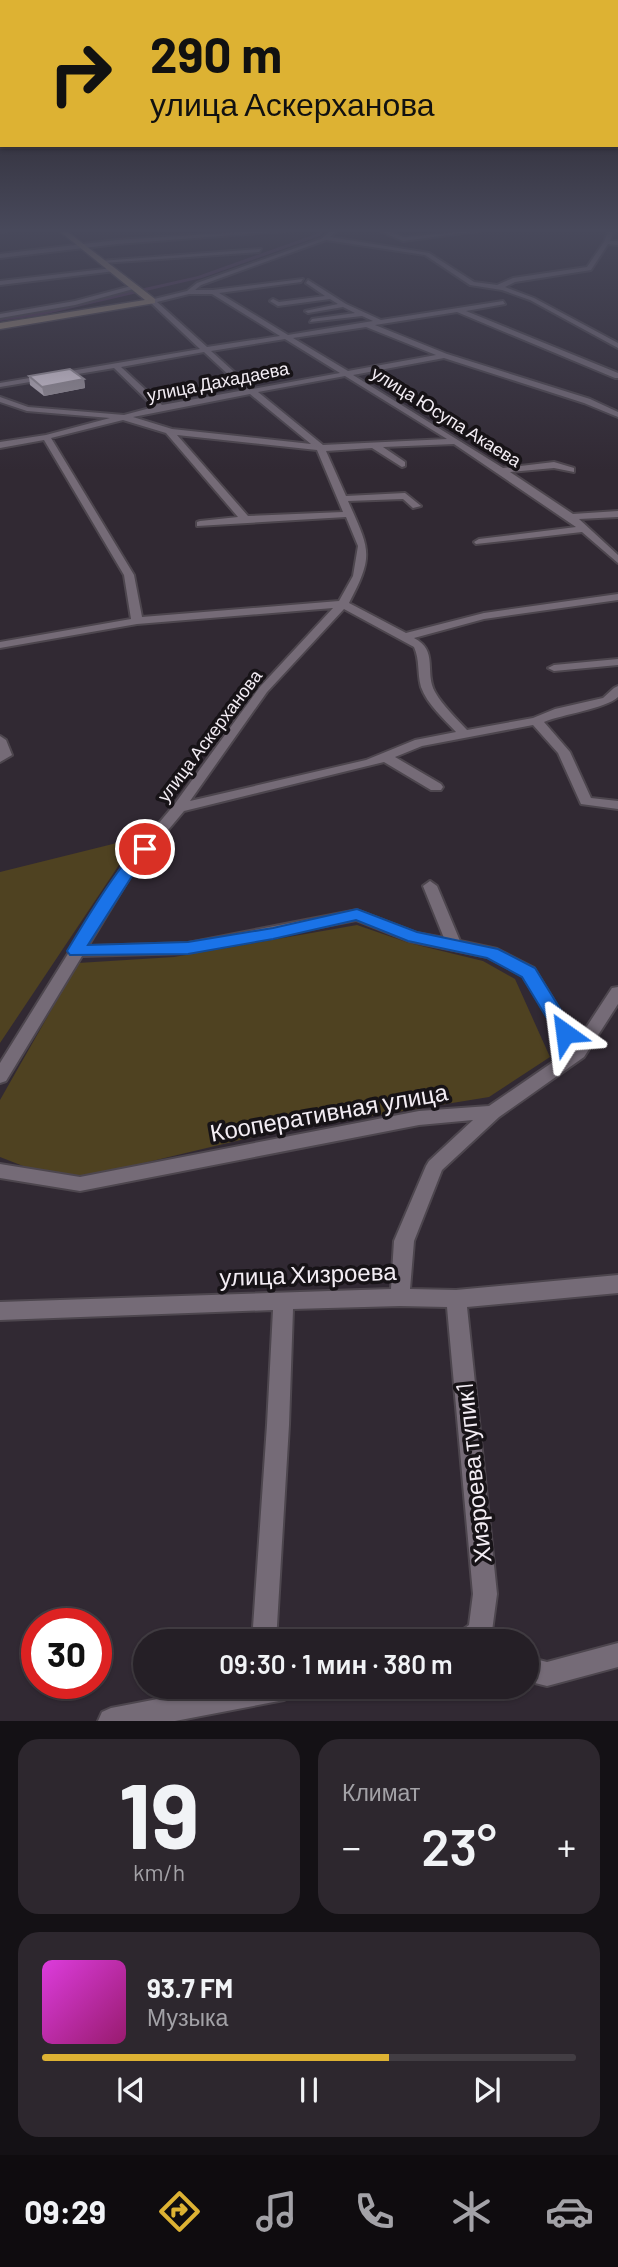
<!DOCTYPE html>
<html lang="ru">
<meta charset="utf-8">
<style>
body{margin:0;font-family:Barlow,sans-serif;background:#2d272e;color:#f1f3f6;height:100vh;display:flex;flex-direction:column;font-size:26px;white-space:nowrap}
*{box-sizing:border-box;margin:0}
p{font-size:23px;color:#a3a2a7}
.icon{flex:none;width:38px;height:38px;fill:none;stroke:currentColor;stroke-width:2;stroke-linecap:round;stroke-linejoin:round}
.map{position:relative;height:1721px;overflow:hidden}
.panel{display:flex;flex-direction:column;gap:18px;padding:18px;background:#141115;flex:1}
.panel>*{flex:none}
.top-card{position:absolute;left:0px;top:0px;width:620px;height:147px;box-shadow:0 2px 5px #0004,0 0 0 2px #423d43;background:#ddb233;color:#111;overflow:hidden}
.speed{position:absolute;left:21px;top:1608px;display:flex;gap:14px;font-size:35px;font-weight:700;text-align:center}
.speed>*{display:grid;place-content:center;width:91px;height:91px;border-radius:50%;background:#251f26;box-shadow:0 2px 5px #0004,0 0 0 2px #423d43;line-height:1}
.speed .limit{border:10px solid #d22;background:#fff;color:#111}
.pin{position:absolute;display:grid;place-items:center;width:60px;height:60px;color:#fff;margin:-30px;border:4px solid #fff;border-radius:50%;box-shadow:0 2px 7px #0007}
.me{position:absolute;width:77px;margin:-38px;rotate:329deg;stroke-linejoin:round;filter:drop-shadow(0 0 5px #0008)}
.turn{display:flex;align-items:center;gap:24px;height:147px;padding:0 35px;font-size:32px}
.turn .icon{width:91px;height:91px;stroke-width:2.5}
.turn b{display:block;font-size:49px;line-height:60px}
.big{font-size:52px;font-weight:600;line-height:1.1}
.panel .tile{flex:1;display:flex;flex-direction:column;justify-content:center;gap:10px;min-width:0;padding:0 24px;border-radius:21px;background:#2d272e}
.panel .dial{align-items:center;gap:0}
.dial b{font-size:91px;line-height:1}
.song{display:flex;align-items:center;gap:21px}
.cover{width:84px;height:84px;border-radius:10px;background:linear-gradient(135deg,hsl(300 70% 55%),hsl(320 70% 35%))}
.played{height:7px;border-radius:4px;background:linear-gradient(90deg,#ddb233 65%,#423d43 65%)}
.keys{display:flex;justify-content:space-around;direction:ltr}
.heat{display:flex;justify-content:space-between;align-items:center;font-size:38px;direction:ltr}
.panel .tiles{flex:1;display:grid;gap:18px;grid-template-columns:1fr 1fr}
.tile:last-child{grid-column:span 2}
.trip{position:absolute;left:133px;top:1629px;width:406px;height:70px;border-radius:35px;background:#251f26;box-shadow:0 2px 5px #0004,0 0 0 2px #423d43;font-weight:600;line-height:70px;text-align:center}
.menu{display:flex;height:112px;justify-content:space-around;align-items:center;background:#0f0c0f;color:#a3a2a7}
.menu .icon{width:49px;height:49px}
.menu .active{color:#ddb233}
.menu b{font-size:32px;color:#f1f3f6}
.map>svg:first-child{display:block}
</style>
<div class="map">
<svg width="618" height="1721" viewBox="0 0 618 1721">
<rect width="100%" height="100%" fill="#312933"/>
<path fill="#4f4221" d="M137,838l-137,205v-171z
M357,925l52,18 74,18 32,18 35,78 -61,40 -215,35 -210,50 -64,-25v-57l78,-137 96,-6z"/>
<g fill="none" stroke-linecap="round" stroke-linejoin="round">
<path fill="#503855" fill-rule="evenodd" d="M321,229h5l-6,7 -118,42 -164,38 -38,5v-4l38,-5 160,-36 118,-42z"/>
<g stroke="#4d464e" stroke-width="4">
<path id="street" d="M0,229h16l-16,3z
M286,229l11,1 -180,14 -117,14v-4l117,-14z
M333,229h6l-9,8 99,16 45,29 23,3 16,-7 74,-11 17,-25 5,-13h6l-5,12h8v4l-10,-1 -17,26 -76,12 -10,5 29,11 84,45v5l-88,-48 -28,-10 -32,-5 -45,-30 -99,-15 -125,45 -6,5h18l90,-11 -2,3 -82,11 69,42 85,-14 -11,-5 -52,6 2,-3 43,-6 -12,-6 -35,6 -3,-2 33,-7 -8,-5 -52,7 -8,-5 3,-2 6,3 46,-6 -19,-13 2,-3 38,24 35,16 122,-19 2,3 -39,7 152,62v5h-3l-158,-66 -82,13 72,29 143,45 28,13v5l-34,-14 -140,-45 -91,17 150,93 51,-6 20,6v4l-20,-4 -44,4 63,42 45,-3v6l-39,2 39,36v8l-36,-31 -106,12 -2,-2 5,-3 97,-12 -122,-83 -71,3 22,15v4l-3,1 -30,-19 -46,3 20,45 59,-3 16,13 -8,2 -10,-9 -55,2c21,48 27,53 1,102l57,30 78,-20 134,-19v6l-134,19 -70,19c25,13 10,34 21,54 8,14 21,26 32,38l66,-12 22,-9 48,-11 11,-10 4,-2v11c-13,12 -55,17 -74,25l26,30 21,46 27,3v8l-37,-5 -23,-51 -25,-28 -111,21 -27,11 46,27 2,3 -2,3h-10l-47,-28 -200,49 -51,61 -45,74 100,-3 169,-33 60,23 27,5 -21,-52 7,-5 7,5 23,55 37,8 37,19 44,72 34,-52 6,-1v17l-34,53 -85,60 -57,53 -28,71 -4,48 46,1 162,-15v18l-151,14 30,287 -5,37 -6,11h-31l3,-9 11,-8 4,-31 -26,-287 -47,-1 -107,3 -4,116 -13,217h-24l15,-217 6,-115 -273,10v-18l391,-13 3,-48 32,-75 3,-5 44,-41 -54,5 -339,66 -80,-13v-14l80,13 339,-66 70,-5 80,-55 -46,-75 -35,-19 -79,-16 -53,-21 -168,33 -106,3 -76,125 -6,2v-20l122,-196 52,-62 85,-117 74,-80 -196,16 -137,24v-6l131,-23 -7,-44 -80,-135 -44,8v-6l46,-7 64,-17 -83,-7 -27,-9v-5l28,10 96,8 30,-8 -40,-39 -114,19v-4l200,-34 -50,-47v-2l37,-9 10,-8 124,-44zM189,294h23l68,42 -73,11 -50,-45zM366,327l70,28 -88,16 -55,-33zM285,339l55,34 -87,16 -42,-38zM204,352l41,38 -83,15 -41,-38zM345,376l102,63 -124,6 -65,-53zM250,394l61,50 -139,-15 -39,-12zM123,420l43,13 72,84 -38,4 -3,1v4l149,-9 12,29 -5,30 -14,25 -197,16 -8,-42 -83,-137zM177,435l140,15 26,62 -95,4zM344,609l70,38c6,13 3,26 7,40 6,17 23,32 35,45l-41,8 -49,20 -176,41 77,-109z
M375,229h8l21,8 89,-8 -90,12z
M261,249l-2,3 -156,11 -3,-2z
M113,268l2,3 -115,14v-4z
M135,285l2,3 -62,17 -75,13v-4l75,-13z
M618,659v6l-64,6 -6,-3 6,-3z
M0,736l6,4 6,15 -12,7z
M618,1643v24l-71,19 -20,-5v-24l20,5z
M220,1687h77l-4,9 -9,4 -109,21h-77l4,-9 9,-4z"/>
</g>
<g stroke="#4d464e" stroke-width="3">
<path id="secondary" d="M57,229h7l91,70v4l-155,26v-6l145,-23z"/>
</g>
<use href="#street" fill="#756b77" fill-rule="evenodd"/>
<use href="#secondary" fill="#928272" fill-rule="evenodd"/>
</g>
<path fill="#bdb4bf" d="M29,376l55,3 1,9 -41,8 -14,-11z"/>
<path fill="#9a929b" d="M84,379l1,9 -41,8 -2,-9z"/>
<path fill="#dcd1de" stroke="#9a929b" stroke-width="2" d="M70,369l14,10 -42,8 -13,-11z"/>
<linearGradient id="sky" x2="0" y2="1"><stop stop-color="#1b171c"/><stop offset="0.49" stop-color="#48495b"/><stop offset="1" stop-color="#48495b" stop-opacity="0"/></linearGradient>
<rect width="618" height="470" fill="url(#sky)"/>
<path fill="#1a73e8" stroke="#114b97" stroke-width="2" d="M145,844l8,5 -19,24 -46,72 100,-3 85,-14 84,-19 60,23 81,17 37,19 40,65 -3,5h-13l-37,-61 -35,-19 -79,-17 -52,-21 -83,19 -85,15 -118,1 -3,-4c12,-20 60,-102 78,-107z"/>
<g text-anchor="middle" stroke-width="7" stroke-linejoin="round" paint-order="stroke">
<g font-size="18" fill="#f3edf4" stroke="#171317">
<text transform="translate(218 382) rotate(-11)" y="6">улица Дахадаева</text>
<text transform="translate(446 417) rotate(32)" y="6">улица Юсупа Акаева</text>
<text transform="translate(210 736) rotate(-53)" y="6">улица Аскерханова</text>
</g>
<g font-size="24" fill="#f3edf4" stroke="#171317">
<text transform="translate(329 1113) rotate(-10)" y="8">Кооперативная улица</text>
<text transform="translate(308 1275) rotate(-2)" y="8">улица Хизроева</text>
<text transform="translate(474 1473) rotate(-96)" y="8">Хиэроева тупик1</text>
</g>
</g>
</svg>
<div class="speed"><div class="limit">30</div></div>
<div class="pin" style="left:145px;top:849px;background:#d93025"><svg class="icon" aria-label="arrive" viewBox="0 0 24 24"><path d="M6 21V4h12l-3 4 3 4H6"/></svg></div>
<svg class="me" style="left:565px;top:1033px" viewBox="-20 -20 40 40"><path d="M0-17L14 15 0 8-14 15z" fill="#1a73e8" stroke="#fff" stroke-width="4"/></svg>
<div class="trip">09:30 · 1 мин · 380 m</div>
<div class="top-card">
<div class="turn"><svg class="icon" aria-label="right" viewBox="0 0 24 24"><path d="M7 20v-9h11M14 6l5 5-5 5"/></svg><div><b>290 m</b>улица Аскерханова</div></div>
</div>
</div>
<section class="panel">
<div class="tiles">
<div class="tile dial"><b>19</b><p>km/h</p></div>
<div class="tile"><p>Климат</p>
<div class="heat"><a>−</a><b class="big">23°</b><a>+</a></div>
</div>
<div class="tile">
<div class="song"><i class="cover"></i><div><b>93.7 FM</b><p>Музыка</p></div></div>
<div class="played"></div>
<div class="keys"><svg class="icon" aria-label="previous" viewBox="0 0 24 24"><path d="M18 5L8 12l10 7zM5 5v14"/></svg><svg class="icon" aria-label="pause" viewBox="0 0 24 24"><path d="M8 5v14M16 5v14"/></svg><svg class="icon" aria-label="next" viewBox="0 0 24 24"><path d="M6 5l10 7-10 7zM19 5v14"/></svg></div>
</div>
</div>
</section>
<nav class="menu">
<b>09:29</b>
<svg class="icon active" aria-label="directions" viewBox="0 0 24 24"><path d="M12 3l9 9-9 9-9-9zM9 14v-3h6M13 9l2 2-2 2"/></svg>
<svg class="icon" aria-label="music" viewBox="0 0 24 24"><path d="M9 18V5l10-2v13"/><circle cx="6" cy="18" r="3"/><circle cx="16" cy="16" r="3"/></svg>
<svg class="icon" aria-label="phone" viewBox="0 0 24 24"><path d="M5 4h4l2 5-3 2q2 4 5 5l2-3 5 2v4C11 20 4 13 5 4z"/></svg>
<svg class="icon" aria-label="climate" viewBox="0 0 24 24"><path d="M12 3v18M4 7l16 10M4 17L20 7"/></svg>
<svg class="icon" aria-label="car" viewBox="0 0 24 24"><path d="M5 17H2v-5l4-1 3-4h7l3 4 3 1v5h-3M9 17h6M6 11h13"/><circle cx="7" cy="17" r="2"/><circle cx="17" cy="17" r="2"/></svg>
</nav>
